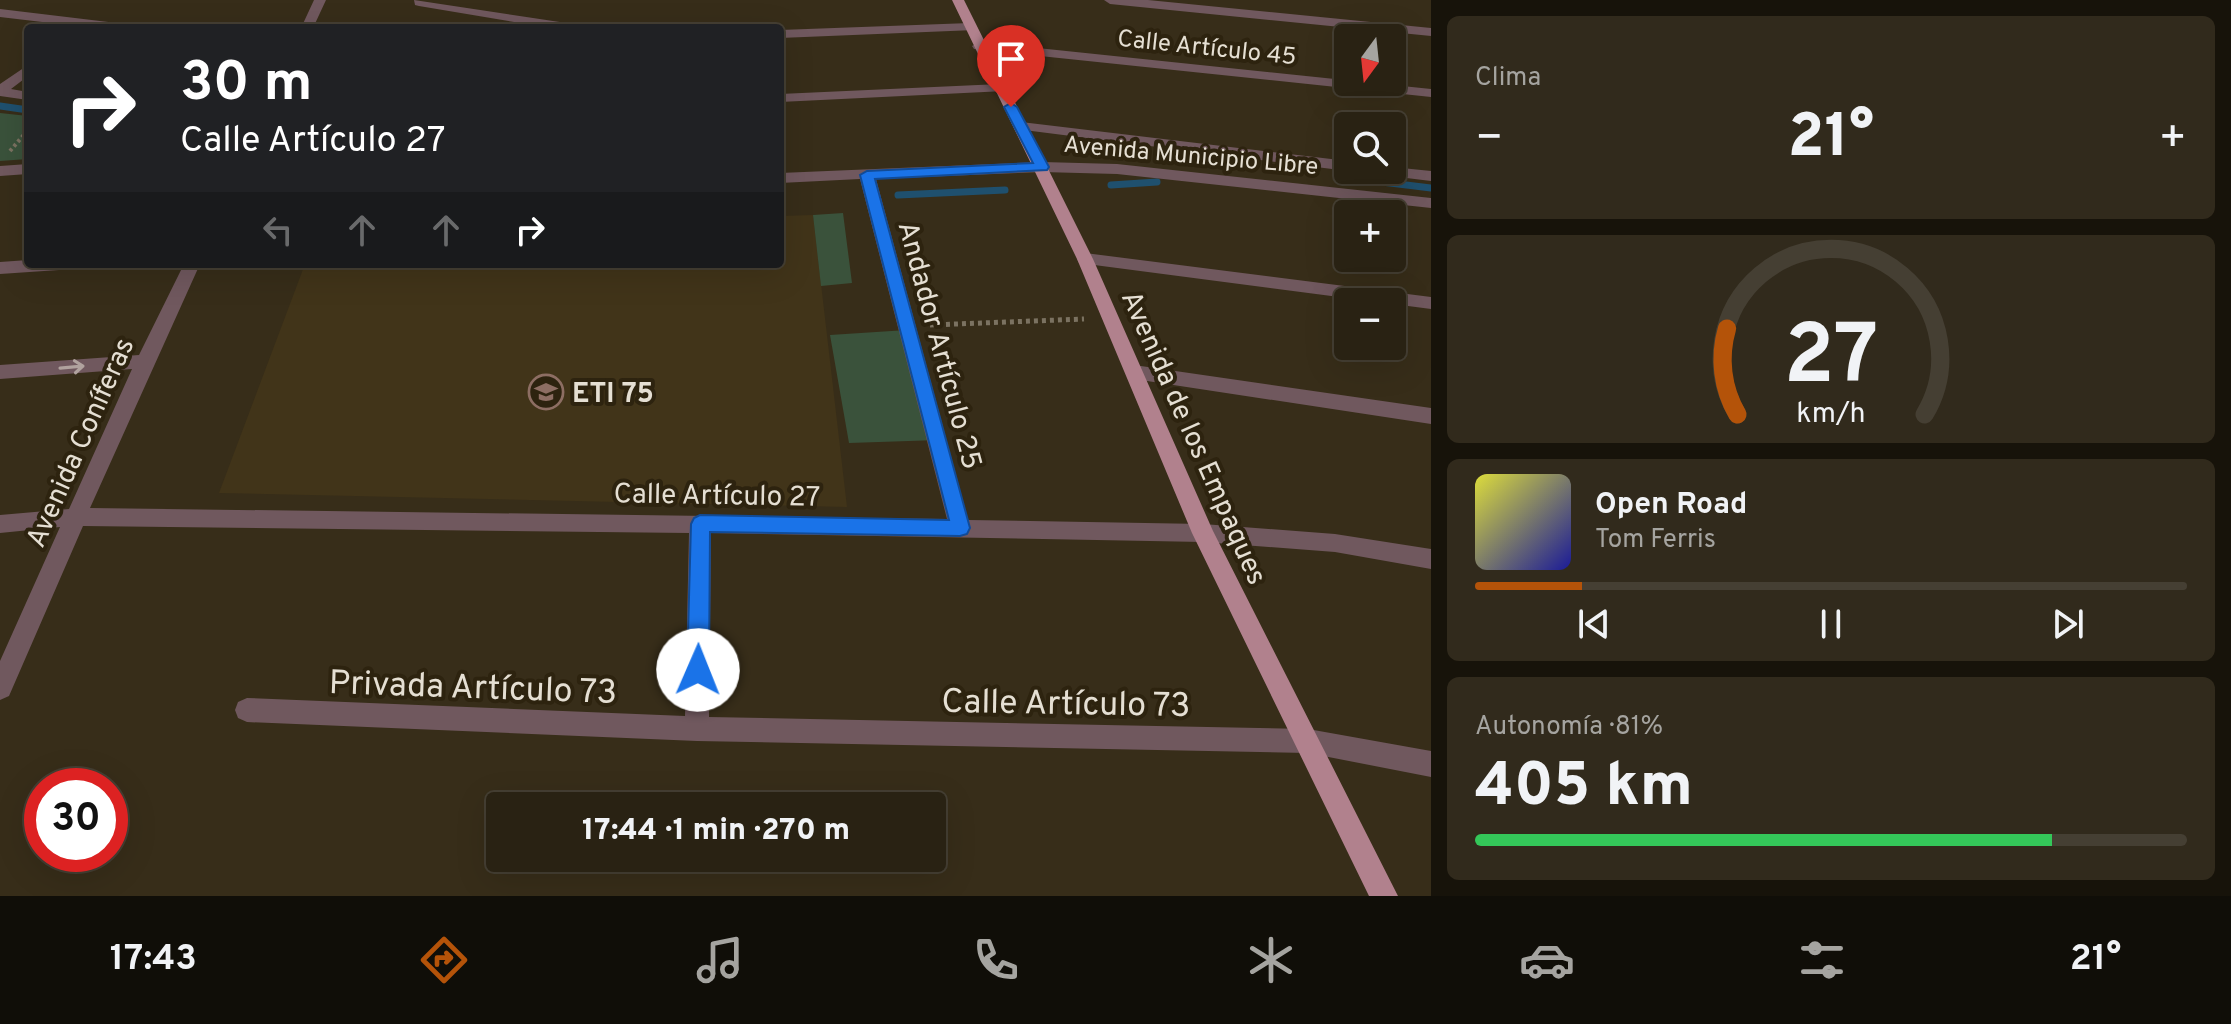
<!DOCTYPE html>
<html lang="es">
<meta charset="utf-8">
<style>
body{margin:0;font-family:Overpass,sans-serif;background:#312a1c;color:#f1f3f6;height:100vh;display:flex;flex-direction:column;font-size:30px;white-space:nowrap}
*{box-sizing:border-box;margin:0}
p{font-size:26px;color:#a5a4a0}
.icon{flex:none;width:44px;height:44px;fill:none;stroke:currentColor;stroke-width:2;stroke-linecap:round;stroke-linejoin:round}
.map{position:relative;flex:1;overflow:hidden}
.panel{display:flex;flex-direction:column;gap:16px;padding:16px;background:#17130a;width:800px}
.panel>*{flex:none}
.banner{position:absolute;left:24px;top:24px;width:760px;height:244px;border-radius:8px;box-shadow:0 8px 32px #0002,0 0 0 2px #453f33;background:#202124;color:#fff;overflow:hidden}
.needle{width:52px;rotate:195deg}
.controls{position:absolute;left:1334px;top:24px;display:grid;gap:16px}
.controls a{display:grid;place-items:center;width:72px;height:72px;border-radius:8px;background:#292213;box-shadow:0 8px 32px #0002,0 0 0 2px #453f33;font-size:40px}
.speed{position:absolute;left:24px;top:768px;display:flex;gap:16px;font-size:40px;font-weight:700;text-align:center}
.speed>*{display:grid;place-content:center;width:104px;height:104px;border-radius:50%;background:#292213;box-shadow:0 8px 32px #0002,0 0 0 2px #453f33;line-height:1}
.speed .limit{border:12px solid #d22;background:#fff;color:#111}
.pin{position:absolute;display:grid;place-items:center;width:68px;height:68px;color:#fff;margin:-82px -34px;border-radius:50% 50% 50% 0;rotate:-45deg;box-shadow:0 0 8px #0007}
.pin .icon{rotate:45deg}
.me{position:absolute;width:88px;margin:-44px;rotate:1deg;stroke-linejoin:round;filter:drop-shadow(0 0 6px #0008)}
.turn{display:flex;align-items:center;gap:28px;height:168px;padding:0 24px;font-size:36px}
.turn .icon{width:104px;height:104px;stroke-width:2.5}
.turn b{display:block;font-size:56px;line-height:68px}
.lanes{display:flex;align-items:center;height:76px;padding:0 24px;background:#0003;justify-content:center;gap:40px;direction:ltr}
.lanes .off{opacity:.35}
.big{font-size:60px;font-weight:800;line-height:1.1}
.panel .tile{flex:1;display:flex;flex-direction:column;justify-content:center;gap:12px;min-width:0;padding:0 28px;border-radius:12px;background:#312a1c}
.panel .dial{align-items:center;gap:0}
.dial svg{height:208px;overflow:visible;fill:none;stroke:#453f33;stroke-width:7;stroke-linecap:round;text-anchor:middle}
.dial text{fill:#f1f3f6;stroke:none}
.song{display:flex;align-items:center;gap:24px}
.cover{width:96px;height:96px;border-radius:12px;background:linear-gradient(135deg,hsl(60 70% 55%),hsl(240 70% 35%))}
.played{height:8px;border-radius:4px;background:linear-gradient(90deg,#b45309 15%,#453f33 15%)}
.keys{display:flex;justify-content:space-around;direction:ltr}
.heat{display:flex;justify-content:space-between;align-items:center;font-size:44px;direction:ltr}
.charge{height:12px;border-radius:6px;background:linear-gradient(90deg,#34c759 81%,#453f33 0)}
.trip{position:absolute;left:486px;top:792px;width:460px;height:80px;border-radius:8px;background:#292213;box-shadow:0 8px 32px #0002,0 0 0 2px #453f33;font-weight:800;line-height:80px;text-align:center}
.tabs{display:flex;height:128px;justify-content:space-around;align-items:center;background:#100e08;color:#a5a4a0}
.tabs .icon{width:56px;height:56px}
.tabs .current{color:#b45309}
.tabs b{font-size:36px;color:#f1f3f6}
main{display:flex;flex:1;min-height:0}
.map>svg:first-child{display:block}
</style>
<main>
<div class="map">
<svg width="1431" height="896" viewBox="0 0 1431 896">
<rect width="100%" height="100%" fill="#372d19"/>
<path fill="#413419" d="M813,215l34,292 -628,-14 86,-229h475v-48z"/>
<path fill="#3a523b" d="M0,113l28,3v43l-28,2z
M843,213l9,70 -31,3 -8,-71z
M907,330l32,110 -90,3 -19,-108z"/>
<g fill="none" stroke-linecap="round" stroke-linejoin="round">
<path stroke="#1f506e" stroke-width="7" d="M0,106l28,4
M1341,177l90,11
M1111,185l46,-3
M898,195l107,-5"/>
<path stroke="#7b7261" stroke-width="4" stroke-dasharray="3 3" stroke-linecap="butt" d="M10,151l18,-21"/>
<path stroke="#7b7261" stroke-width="5" stroke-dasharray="4 4" stroke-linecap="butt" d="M930,325l154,-6"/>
<path fill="#70585e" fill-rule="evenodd" d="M314,0h12l-13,28h-12z
M414,0l159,24 6,4h-29l-131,-22 -4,-1z
M1104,0h44l283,28v8l-321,-32z
M0,9l125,15 6,4h-38l-93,-11z
M970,23l6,4 -1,3 -195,8v-8z
M979,42l452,47v8l-457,-48 -2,-3z
M28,65v11l-17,13 17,3v8l-28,-4v-12z
M1000,84l5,1v6l-225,11v-8z
M1021,122l327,39v9h3l-3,1 -332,-42 -2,-3z
M1042,162l75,2 314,34v10l-314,-34 -75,-2 -166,7 92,341 235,4 132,10 96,15v20l-96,-17 -132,-10 -492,-9 -2,184 599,12 123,22v26l-123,-24 -611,-12 -450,-19 -9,-4 -3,-8 3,-8 9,-4 438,18 4,-183 -606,-7 -74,170 -9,4v-39l60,-134 -60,6v-18l69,-6 63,-140 -132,10v-14l139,-10 45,-91h16l-110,244 857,11 -87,-340 -80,4v-10z
M28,164v10l-28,2v-10z
M1392,167l39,4v10l-49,-6 -8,-5h18z
M1085,253l346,44v12l-352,-46 -2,-4z
M28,260v4h39l-8,6 -59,4v-12z
M1134,365l297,43v16l-297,-45 -9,-7z"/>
<path fill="#b1818d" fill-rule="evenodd" d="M952,0h12l129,259 120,272 185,365h-29l-177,-363 -115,-274z"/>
</g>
<defs><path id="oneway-shaft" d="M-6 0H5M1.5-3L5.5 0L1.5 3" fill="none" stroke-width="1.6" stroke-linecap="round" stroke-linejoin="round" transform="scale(2)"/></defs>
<use stroke="#b0a29e" href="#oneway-shaft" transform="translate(72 367) rotate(-5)"/>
<path fill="#1a73e8" stroke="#114b97" stroke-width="2" d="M1011,103l6,4 32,60 -2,3 -172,9 95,349 -3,6 -7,2 -250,-4 -1,138 -3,8 -8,3 -7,-3 -4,-8 4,-146 3,-6 6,-3 249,5 -89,-345 7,-4 166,-8 -29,-56z"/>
<defs>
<g id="school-ring" transform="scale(1.8)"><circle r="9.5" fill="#2d230f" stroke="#8d6e63" stroke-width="1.5"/><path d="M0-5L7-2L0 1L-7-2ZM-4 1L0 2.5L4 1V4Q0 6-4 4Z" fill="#8d6e63"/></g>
</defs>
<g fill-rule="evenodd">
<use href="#school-ring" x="546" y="392"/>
</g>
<g text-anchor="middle" stroke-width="8" stroke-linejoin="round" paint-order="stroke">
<g font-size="24" fill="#e5dfd3" stroke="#2d230f">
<text transform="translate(1207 47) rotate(6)" y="8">Calle Artículo 45</text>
<text transform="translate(1191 155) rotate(5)" y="8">Avenida Municipio Libre</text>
</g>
<g font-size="28" fill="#e5dfd3" stroke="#2d230f">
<text transform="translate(941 345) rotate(75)" y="10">Andador Artículo 25</text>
<text transform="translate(1195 437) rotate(66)" y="10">Avenida de los Empaques</text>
<text transform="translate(79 442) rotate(-66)" y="10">Avenida Coníferas</text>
<text transform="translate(717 494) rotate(1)" y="10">Calle Artículo 27</text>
</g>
<g font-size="28" font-weight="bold" fill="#e5dfd3" stroke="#2d230f" text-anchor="start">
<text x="572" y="402">ETI 75</text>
</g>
<g font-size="34" fill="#e5dfd3" stroke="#2d230f">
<text transform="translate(473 686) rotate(2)" y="12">Privada Artículo 73</text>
<text transform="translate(1066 702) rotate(1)" y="12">Calle Artículo 73</text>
</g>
</g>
</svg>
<div class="controls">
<a><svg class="needle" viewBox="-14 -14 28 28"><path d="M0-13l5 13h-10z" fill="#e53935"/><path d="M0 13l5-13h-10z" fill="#a5a4a0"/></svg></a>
<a><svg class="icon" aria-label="search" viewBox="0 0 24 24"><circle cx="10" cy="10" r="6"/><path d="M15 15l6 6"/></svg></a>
<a>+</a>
<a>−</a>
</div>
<div class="speed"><div class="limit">30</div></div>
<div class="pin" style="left:1011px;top:107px;background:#d93025"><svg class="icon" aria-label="arrive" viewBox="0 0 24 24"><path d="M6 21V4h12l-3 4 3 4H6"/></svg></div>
<svg class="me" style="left:698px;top:670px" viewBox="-20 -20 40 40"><circle r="19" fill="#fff"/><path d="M0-13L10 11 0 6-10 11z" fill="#1a73e8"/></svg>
<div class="trip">17:44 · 1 min · 270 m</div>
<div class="banner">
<div class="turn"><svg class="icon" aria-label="right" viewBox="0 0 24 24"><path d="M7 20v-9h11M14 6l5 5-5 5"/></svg><div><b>30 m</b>Calle Artículo 27</div></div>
<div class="lanes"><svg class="icon off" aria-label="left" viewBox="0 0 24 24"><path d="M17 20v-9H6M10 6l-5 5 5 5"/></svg><svg class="icon off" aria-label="ahead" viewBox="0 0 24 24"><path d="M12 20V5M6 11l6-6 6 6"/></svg><svg class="icon off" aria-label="ahead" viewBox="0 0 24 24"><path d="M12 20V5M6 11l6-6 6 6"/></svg><svg class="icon" aria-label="right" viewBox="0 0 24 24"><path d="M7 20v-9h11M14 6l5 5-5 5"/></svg></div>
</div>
</div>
<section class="panel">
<div class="tile"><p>Clima</p>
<div class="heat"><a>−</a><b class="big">21°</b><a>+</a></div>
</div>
<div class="tile dial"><svg viewBox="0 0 100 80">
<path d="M14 69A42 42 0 1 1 86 69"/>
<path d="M14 69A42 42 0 0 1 10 36" stroke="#b45309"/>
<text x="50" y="56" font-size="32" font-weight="700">27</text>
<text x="50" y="72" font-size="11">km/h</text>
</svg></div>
<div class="tile">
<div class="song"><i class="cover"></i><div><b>Open Road</b><p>Tom Ferris</p></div></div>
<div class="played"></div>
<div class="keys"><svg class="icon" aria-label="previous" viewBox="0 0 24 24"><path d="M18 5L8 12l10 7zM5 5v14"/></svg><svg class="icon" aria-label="pause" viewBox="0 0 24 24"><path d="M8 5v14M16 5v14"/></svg><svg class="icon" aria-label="next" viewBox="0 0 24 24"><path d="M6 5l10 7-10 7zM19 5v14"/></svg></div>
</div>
<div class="tile"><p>Autonomía · 81%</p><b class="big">405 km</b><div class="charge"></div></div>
</section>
</main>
<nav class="tabs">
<b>17:43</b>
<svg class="icon current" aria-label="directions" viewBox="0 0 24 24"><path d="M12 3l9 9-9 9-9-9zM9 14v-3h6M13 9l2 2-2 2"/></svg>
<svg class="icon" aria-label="music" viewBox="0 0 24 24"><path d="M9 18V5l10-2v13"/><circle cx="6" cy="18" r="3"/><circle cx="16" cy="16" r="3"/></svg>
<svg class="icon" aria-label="phone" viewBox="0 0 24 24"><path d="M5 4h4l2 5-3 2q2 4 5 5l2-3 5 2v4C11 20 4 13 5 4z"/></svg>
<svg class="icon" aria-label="climate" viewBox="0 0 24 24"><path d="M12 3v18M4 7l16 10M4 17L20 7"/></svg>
<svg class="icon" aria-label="car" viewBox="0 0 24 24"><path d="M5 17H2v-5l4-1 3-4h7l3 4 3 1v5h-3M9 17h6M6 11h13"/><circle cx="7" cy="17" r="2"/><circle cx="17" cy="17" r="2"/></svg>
<svg class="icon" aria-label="filters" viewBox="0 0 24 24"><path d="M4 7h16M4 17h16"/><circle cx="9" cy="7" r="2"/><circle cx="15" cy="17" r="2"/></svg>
<b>21°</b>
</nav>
